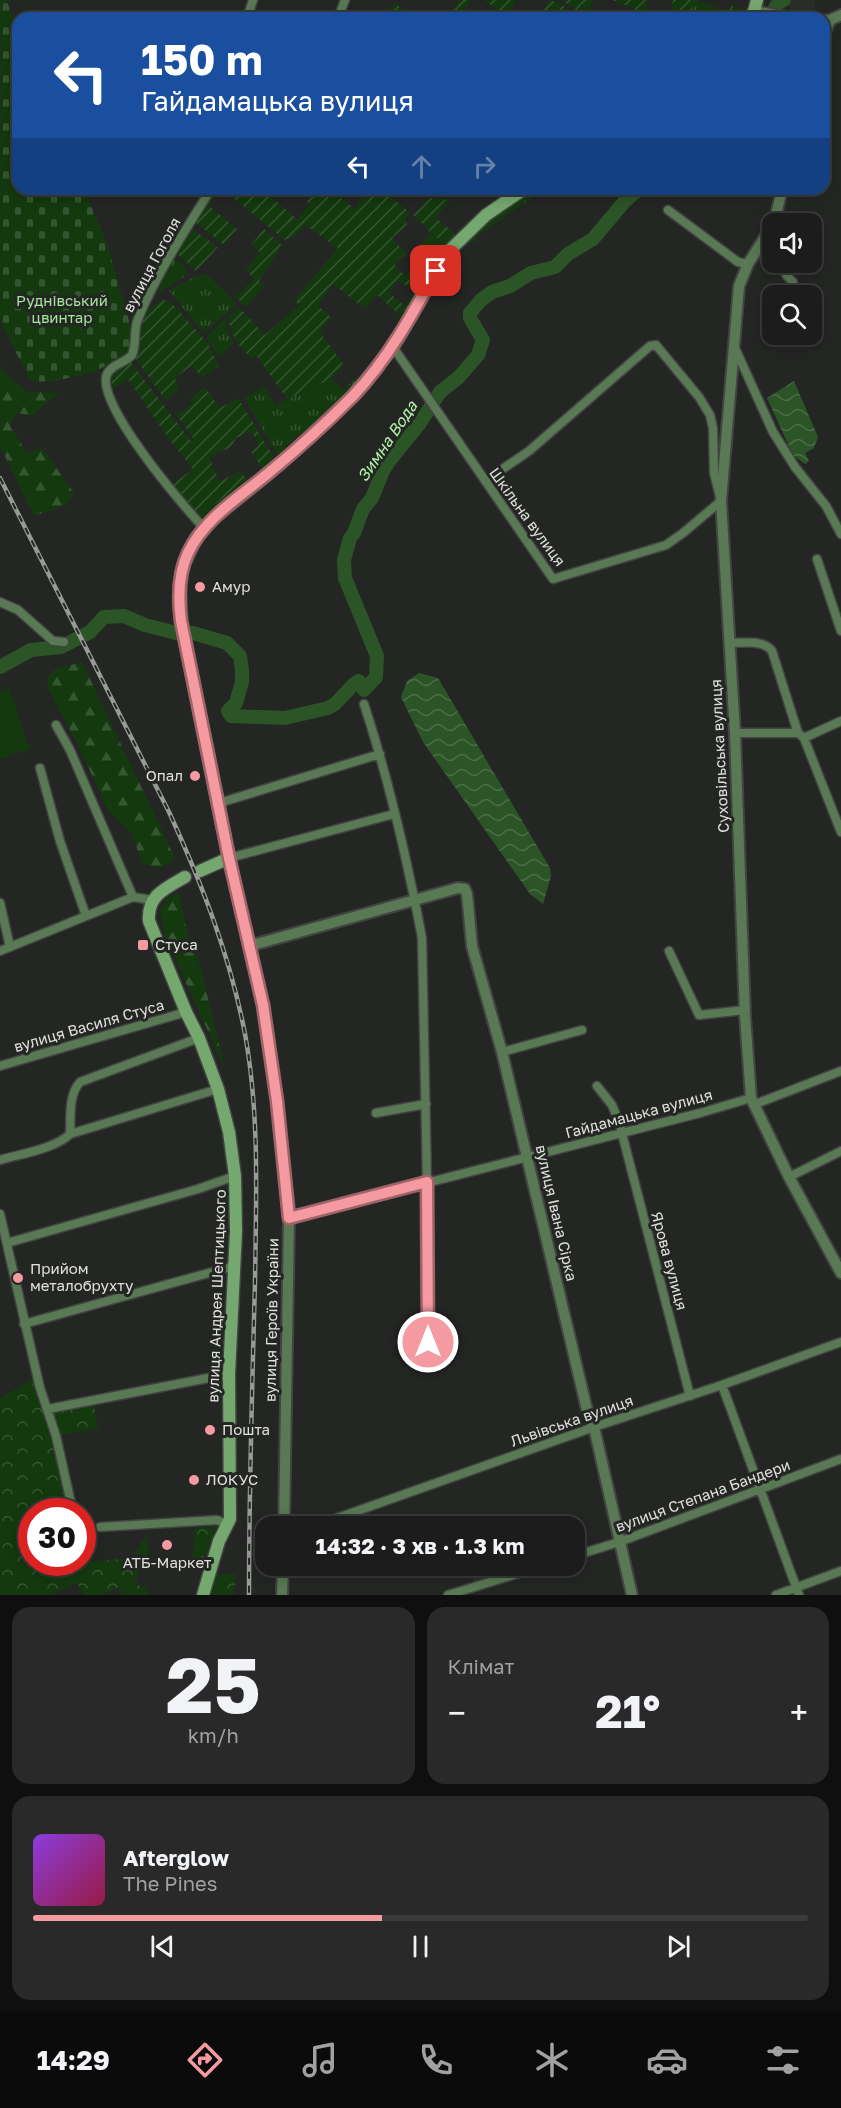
<!DOCTYPE html>
<html lang="uk">
<meta charset="utf-8">
<style>
body{margin:0;font-family:"Golos Text",sans-serif;background:#282928;color:#f1f3f6;height:100vh;display:flex;flex-direction:column;font-size:22px;white-space:nowrap}
*{box-sizing:border-box;margin:0}
p{font-size:20px;color:#a0a1a3}
.icon{flex:none;width:33px;height:33px;fill:none;stroke:currentColor;stroke-width:2;stroke-linecap:round;stroke-linejoin:round}
.map{position:relative;height:1595px;overflow:hidden}
.panel{display:flex;flex-direction:column;gap:12px;padding:12px;background:#0f0f0f;flex:1}
.panel>*{flex:none}
.top-card{position:absolute;left:12px;top:12px;width:818px;height:183px;border-radius:18px;box-shadow:0 3px 15px #0003,0 0 0 2px #393a3a;background:#1a4fa0;color:#fff;overflow:hidden}
.controls{position:absolute;left:762px;top:213px;display:grid;gap:12px}
.controls a{display:grid;place-items:center;width:60px;height:60px;border-radius:12px;background:#1b1c1b;box-shadow:0 3px 15px #0003,0 0 0 2px #393a3a;font-size:30px}
.speed{position:absolute;left:18px;top:1498px;display:flex;gap:12px;font-size:30px;font-weight:700;text-align:center}
.speed>*{display:grid;place-content:center;width:78px;height:78px;border-radius:50%;background:#1b1c1b;box-shadow:0 3px 15px #0003,0 0 0 2px #393a3a;line-height:1}
.speed .limit{border:9px solid #d22;background:#fff;color:#111}
.pin{position:absolute;display:grid;place-items:center;width:51px;height:51px;color:#fff;margin:-26px;border-radius:12px;box-shadow:0 3px 9px #0006}
.me{position:absolute;width:66px;margin:-33px;rotate:0deg;stroke-linejoin:round;filter:drop-shadow(0 0 4px #0008)}
.turn{display:flex;align-items:center;gap:21px;height:126px;padding:0 30px;font-size:27px}
.turn .icon{width:78px;height:78px;stroke-width:2.5}
.turn b{display:block;font-size:42px;line-height:51px}
.lanes{display:flex;align-items:center;height:57px;padding:0 30px;background:#0003;justify-content:center;gap:30px;direction:ltr}
.lanes .off{opacity:.35}
.big{font-size:45px;font-weight:700;line-height:1.1}
.panel .card{flex:1;display:flex;flex-direction:column;justify-content:center;gap:9px;min-width:0;padding:0 21px;border-radius:18px;background:#282928}
.panel .dial{align-items:center;gap:0}
.dial b{font-size:78px;line-height:1}
.song{display:flex;align-items:center;gap:18px}
.cover{width:72px;height:72px;border-radius:9px;background:linear-gradient(135deg,hsl(270 70% 55%),hsl(340 70% 35%))}
.played{height:6px;border-radius:3px;background:linear-gradient(90deg,#f49aa0 45%,#393a3a 45%)}
.keys{display:flex;justify-content:space-around;direction:ltr}
.heat{display:flex;justify-content:space-between;align-items:center;font-size:33px;direction:ltr}
.panel .tiles{flex:1;display:grid;gap:12px;grid-template-columns:1fr 1fr}
.card:last-child{grid-column:span 2}
.trip{position:absolute;left:255px;top:1516px;width:330px;height:60px;border-radius:18px;background:#1b1c1b;box-shadow:0 3px 15px #0003,0 0 0 2px #393a3a;font-weight:700;line-height:60px;text-align:center}
.menu{display:flex;height:96px;justify-content:space-around;align-items:center;background:#0b0b0b;color:#a0a1a3}
.menu .icon{width:42px;height:42px}
.menu .selected{color:#f49aa0}
.menu b{font-size:27px;color:#f1f3f6}
.map>svg:first-child{display:block}
</style>
<div class="map">
<svg width="841" height="1595" viewBox="0 0 841 1595">
<defs>
<pattern id="grass-tufts" width="24" height="20" patternUnits="userSpaceOnUse" patternTransform="scale(1.5)"><rect width="24" height="20" fill="#14390f"/><path d="M3 7l-1-3M5 7V3M7 7l1-3M15 17l-1-3M17 17v-4M19 17l1-3" fill="none" stroke="#365532"/></pattern>
<pattern id="forest-firs" width="22" height="20" patternUnits="userSpaceOnUse" patternTransform="scale(1.5)"><rect width="22" height="20" fill="#14390f"/><path d="M5 1l3.5 6h-7zM16 11l3.5 6h-7z" fill="#365532"/></pattern>
<pattern id="cemetery-stones" width="16" height="16" patternUnits="userSpaceOnUse" patternTransform="scale(1.5)"><rect width="16" height="16" fill="#14390f"/><path d="M2 7V4a2 2 0 0 1 4 0v3zM10 15v-3a2 2 0 0 1 4 0v3z" fill="#365532"/></pattern>
<pattern id="park-crowns" width="20" height="18" patternUnits="userSpaceOnUse" patternTransform="scale(1.5)"><rect width="20" height="18" fill="#14390f"/><path d="M2 6a3 3 0 1 1 6 0M12 15a3 3 0 1 1 6 0" fill="none" stroke="#365532"/></pattern>
<pattern id="garden-furrows" width="10" height="10" patternUnits="userSpaceOnUse" patternTransform="scale(1.5)"><rect width="10" height="10" fill="#14390f"/><path d="M-1 1l2-2M0 10L10 0M9 11l2-2" fill="none" stroke="#365532"/></pattern>
<pattern id="water-waves" width="16" height="10" patternUnits="userSpaceOnUse" patternTransform="scale(1.5)"><rect width="16" height="10" fill="#2c5527"/><path d="M0 5q4-4 8 0t8 0" fill="none" stroke="#4a6d46"/></pattern>
</defs>
<rect width="100%" height="100%" fill="#242624"/>
<path fill="#292f28" d="M790,0h24l3,16 -28,-1z
M519,1518l3,9h-34z
M469,1566h63l-58,17z"/>
<path fill="url(#grass-tufts)" d="M696,0l32,11 4,-6 10,4 -4,9h-53z
M535,189h9l-67,48 -1,4 -6,2 -3,-2 9,-11z
M452,230l2,6 -19,26h-4v-1l-11,-8 -1,-7 11,-13 12,10z
M173,257l12,10 2,8 -35,22z
M206,274l31,30 -33,29 -35,-42 27,-15z
M423,275l3,1 -23,42 -4,-1z
M227,317l-1,10 8,16 -16,13 -12,-19z
M120,365l-9,17c10,46 55,92 84,129l9,2 44,-35 1,4 -41,35 -11,-1 -47,-55 -30,-48 -10,-23v-15z
M357,376l1,6 -43,42 -22,15 -15,17 -34,-58 21,-12 10,19 56,-26 13,11z"/>
<path fill="url(#forest-firs)" d="M0,364l2,6 25,22 32,1 -27,22 -17,-2 -5,13 17,27 16,-4 31,44 -7,12 -33,11 -34,-70z
M82,662l93,196 -14,10 -19,-4 -10,-30 -24,-24 -29,-63 -32,-60 1,-9 5,-8z
M179,893l6,31 16,45 24,100 -61,-135 -4,-24 8,-13z"/>
<path fill="url(#cemetery-stones)" d="M0,0h6l12,28v161h66l23,55 25,87 -4,23 -34,18 -39,9 -24,1 -29,-57 -2,-7z"/>
<path fill="url(#park-crowns)" d="M34,1378l14,40 21,94h-37v51h50l1,-5 3,4 46,-4 15,-25 2,26 -9,4 -4,22 10,1 2,9h-26l-3,-8 -16,8h-19l-7,-12 -26,12h-51v-196z
M93,1400l5,28 -42,8 -8,-27z
M217,1527l-4,6 -11,34 -7,-1 -6,-5 4,-6 2,-27z
M236,1574l-2,21h-22l3,-20z"/>
<path fill="url(#garden-furrows)" d="M456,0h14l-6,11 9,7h-28l14,-16z
M484,0h32l-8,18z
M549,0l12,4 18,14h-41z
M561,0h33l-8,14 6,4h-7l-12,-11z
M612,0h36l-4,18h-11l2,-9z
M673,0h23l-11,18h-16z
M394,3l23,15h-34z
M222,189h40l36,31 12,-16 -3,-2 8,-13h27l-4,7 18,13 10,-20h29l-2,10 17,13 -5,7 2,6 -15,13 14,16 -12,10 11,12 10,-9 8,8 -9,16 -16,-11 -9,13 16,13 -5,9 -23,-20 -12,14 -32,-25 -15,22 14,12 -13,13 25,34 -13,14 -44,20 -31,-44 -4,4c-12,-13 -24,-24 -23,-43l10,-9 26,28 34,-30 -5,-5 44,-52 -33,-23 -10,11 -10,4z
M217,191l2,1 -10,14 28,23 -13,16 -29,-23 18,-29z
M429,198l21,2 -14,18 16,13 -10,12 -29,-28z
M191,228l27,19 -22,24 -20,-18z
M264,229l17,15v3l-22,34 6,5 -20,21 -9,-10 18,-19 -9,-8 15,-18 -9,-7z
M164,300l6,1 36,40 13,25 -18,12 -9,-13 -17,13 4,11 -13,12 -31,-43 8,-43 13,-12z
M130,361l61,80 3,-2 -18,-24 15,-10 -1,-7 15,-11 15,21 18,-10 37,61 -12,11 -12,-18 8,-7 -8,-14 -15,7 -5,9 -22,10 10,23h4l18,-9 6,9 -44,33 -8,-2 -22,-27 20,-15 -25,-31 -40,-59 -16,10c-3,-15 5,-23 18,-28z"/>
<path fill="#14390f" d="M9,689l21,60 -30,10v-67z"/>
<path fill="url(#water-waves)" d="M794,381l24,56 -4,11 -9,5 4,8 -4,3 -12,-9 -26,-57z
M419,673l19,5 112,190 1,8 -8,28 -13,-10 -107,-152 -22,-45 6,-16z"/>
<g fill="none" stroke-linecap="round" stroke-linejoin="round">
<path stroke="#2c5527" stroke-width="14" d="M769,18l9,-15 6,-3
M0,667l31,-17 30,-3 29,-15 14,-15 20,-1 21,9 31,8h17l34,10 13,13 2,14v12l-6,21 -8,8 3,5 54,2 43,-10 7,-4 19,-20 5,-3 5,9 12,-13 1,-21 -32,-78 -1,-18 6,-22 4,-5 9,-24 9,-11 11,-27 7,-11 30,-37 20,-31 19,-15 19,-22 5,-15 -13,-22v-5l11,-13 11,-8 18,-6 21,-13 24,-6 13,-13 25,-15 31,-37 15,-13"/>
<g stroke="#424442" stroke-width="11">
<path id="minor" d="M247,18l6,-18
M338,18l7,-18
M668,210l70,52 10,2
M780,262l7,14 6,6
M393,347l160,232 113,-34 17,-12 38,-32 -7,-28 -1,-45 -3,-13 -11,-18 -43,-52 -6,1 -121,105 -44,30
M735,348l38,84 22,35 31,39 15,28
M204,528c-20,-21 -110,-126 -97,-154 5,-10 18,-11 25,-19 5,-11 1,-25 6,-36 19,-46 47,-88 73,-130
M817,559l24,72
M0,602l18,8 35,31 11,1
M729,643c13,0 34,-4 43,8l26,82 6,5 37,94
M364,704c25,76 43,155 58,234l5,244 1,183
M56,725l14,25 63,147
M735,733h63
M804,738l37,-17
M40,768l20,73 26,75
M219,803l161,-49
M229,858l165,-44
M0,903l10,44
M0,951l133,-54 19,3
M669,951l30,64 46,-5
M502,1052l80,-22
M0,1066l186,-54
M597,1086l15,19 7,17 71,274
M753,1105l88,-34
M376,1113l50,-9
M70,1134l148,-45
M0,1160c20,-6 55,-11 70,-26 1,-17 -2,-38 10,-52l119,-44
M789,1177l52,-26
M0,1214l40,174 16,48 17,76
M289,1218l411,-105 51,-15
M7,1243l191,-54 37,-13
M24,1324l210,-58
M722,1385l77,210
M48,1409l181,-35
M100,1527l117,-7 12,5
M312,1527l282,-100 128,-42 119,-43
M574,1556l45,-14 222,-83
M448,1595l94,-29
M776,1595l65,-24"/>
</g>
<g stroke="#424442" stroke-width="14">
<path id="tertiary" d="M754,11l39,7
M824,21l6,-1 11,-5
M824,35l6,-15
M774,224l8,-35
M772,226l-24,38 -9,22 -18,215 14,232 10,283 6,82 38,79 52,96
M229,858l34,147 14,96 12,117 -5,309
M249,946l209,-58 7,1 2,5 5,52 30,106 86,362 6,13 38,168
M282,1595l1,-29"/>
</g>
<g stroke="#424442" stroke-width="15">
<path id="secondary" d="M749,18l5,-7 3,-11
M200,871l29,-13 -48,-237 -1,-36 3,-19 13,-28 17,-19 67,-55 73,-68 40,-49 57,-97 36,-35 38,-26
M185,877c-19,11 -38,18 -36,44l37,91 13,26 19,51 11,43 6,44 1,55 -7,143 1,145 -11,22 -16,54"/>
</g>
<use href="#minor" stroke="#597954" stroke-width="8"/>
<use href="#tertiary" stroke="#597954" stroke-width="10"/>
<use href="#secondary" stroke="#75a86e" stroke-width="12"/>
<g stroke="#989a98" stroke-width="4.5">
<path id="rail" d="M0,478l169,334c33,72 61,144 76,222 15,82 11,166 10,249 -3,104 -6,208 -6,312"/>
</g>
<use href="#rail" stroke="#242624" stroke-width="2" stroke-dasharray="7" stroke-linecap="butt"/>
</g>
<g fill="none" stroke-linecap="round" stroke-linejoin="round">
<g stroke="#9f6468" stroke-width="15">
<path id="route" d="M428,1342l-1,-160 -138,36 -12,-117 -14,-96 -34,-147 -48,-237c-3,-23 -3,-47 7,-68 17,-36 55,-58 84,-83 28,-23 55,-48 81,-74 35,-37 59,-81 83,-125"/>
</g>
<use href="#route" stroke="#f49aa0" stroke-width="10"/>
</g>
<g fill="#f49aa0" stroke="#242624" stroke-width="2">
<circle cx="200" cy="587" r="6"/>
<circle cx="195" cy="776" r="6"/>
<rect x="137" y="939" width="12" height="12" rx="3"/>
<circle cx="18" cy="1278" r="6"/>
<circle cx="210" cy="1430" r="6"/>
<circle cx="194" cy="1480" r="6"/>
<circle cx="167" cy="1545" r="6"/>
</g>
<g text-anchor="middle" stroke-width="6" stroke-linejoin="round" paint-order="stroke">
<g font-size="15" fill="#e0e1df" stroke="#242624">
<text transform="translate(152 265) rotate(-62)" y="5">вулиця Гоголя</text>
<text transform="translate(527 517) rotate(54)" y="5">Шкільна вулиця</text>
<text transform="translate(720 756) rotate(-93)" y="5">Суховільська вулиця</text>
<text transform="translate(89 1026) rotate(-16)" y="5">вулиця Василя Стуса</text>
<text transform="translate(639 1114) rotate(-15)" y="5">Гайдамацька вулиця</text>
<text transform="translate(556 1213) rotate(77)" y="5">вулиця Івана Сірка</text>
<text transform="translate(669 1261) rotate(75)" y="5">Ярова вулиця</text>
<text transform="translate(217 1296) rotate(-88)" y="5">вулиця Андрея Шептицького</text>
<text transform="translate(272 1320) rotate(-89)" y="5">вулиця Героїв України</text>
<text transform="translate(572 1421) rotate(-19)" y="5">Львівська вулиця</text>
<text transform="translate(703 1496) rotate(-20)" y="5">вулиця Степана Бандери</text>
</g>
<g font-size="15" fill="#a3e39a" stroke="#242624">
<text x="62" y="306">Руднівський<tspan x="62" dy="17">цвинтар</tspan></text>
</g>
<g font-size="15" fill="#e0e1df" stroke="#242624" text-anchor="start">
<text x="212" y="592">Амур</text>
<text x="183" y="781" text-anchor="end">Опал</text>
<text x="155" y="950">Стуса</text>
<text x="30" y="1274">Прийом<tspan x="30" dy="17">металобрухту</tspan></text>
<text x="222" y="1435">Пошта</text>
<text x="206" y="1485">ЛОКУС</text>
<text x="167" y="1568" text-anchor="middle">АТБ-Маркет</text>
</g>
<g font-size="16" font-style="italic" fill="#b2f2a8" stroke="#242624">
<text transform="translate(387 441) rotate(-56)" y="6">Зимна Вода</text>
</g>
</g>
</svg>
<div class="controls">
<a><svg class="icon" aria-label="sound" viewBox="0 0 24 24"><path d="M4 9h4l5-4v14l-5-4H4zM17 9q2 3 0 6"/></svg></a>
<a><svg class="icon" aria-label="search" viewBox="0 0 24 24"><circle cx="10" cy="10" r="6"/><path d="M15 15l6 6"/></svg></a>
</div>
<div class="speed"><div class="limit">30</div></div>
<div class="pin" style="left:436px;top:271px;background:#d93025"><svg class="icon" aria-label="arrive" viewBox="0 0 24 24"><path d="M6 21V4h12l-3 4 3 4H6"/></svg></div>
<svg class="me" style="left:428px;top:1342px" viewBox="-20 -20 40 40"><circle r="17" fill="#f49aa0" stroke="#fff" stroke-width="3"/><path d="M0-11L8 9 0 5-8 9z" fill="#fff"/></svg>
<div class="trip">14:32 · 3 хв · 1.3 km</div>
<div class="top-card">
<div class="turn"><svg class="icon" aria-label="left" viewBox="0 0 24 24"><path d="M17 20v-9H6M10 6l-5 5 5 5"/></svg><div><b>150 m</b>Гайдамацька вулиця</div></div>
<div class="lanes"><svg class="icon" aria-label="left" viewBox="0 0 24 24"><path d="M17 20v-9H6M10 6l-5 5 5 5"/></svg><svg class="icon off" aria-label="ahead" viewBox="0 0 24 24"><path d="M12 20V5M6 11l6-6 6 6"/></svg><svg class="icon off" aria-label="right" viewBox="0 0 24 24"><path d="M7 20v-9h11M14 6l5 5-5 5"/></svg></div>
</div>
</div>
<section class="panel">
<div class="tiles">
<div class="card dial"><b>25</b><p>km/h</p></div>
<div class="card"><p>Клімат</p>
<div class="heat"><a>−</a><b class="big">21°</b><a>+</a></div>
</div>
<div class="card">
<div class="song"><i class="cover"></i><div><b>Afterglow</b><p>The Pines</p></div></div>
<div class="played"></div>
<div class="keys"><svg class="icon" aria-label="previous" viewBox="0 0 24 24"><path d="M18 5L8 12l10 7zM5 5v14"/></svg><svg class="icon" aria-label="pause" viewBox="0 0 24 24"><path d="M8 5v14M16 5v14"/></svg><svg class="icon" aria-label="next" viewBox="0 0 24 24"><path d="M6 5l10 7-10 7zM19 5v14"/></svg></div>
</div>
</div>
</section>
<nav class="menu">
<b>14:29</b>
<svg class="icon selected" aria-label="directions" viewBox="0 0 24 24"><path d="M12 3l9 9-9 9-9-9zM9 14v-3h6M13 9l2 2-2 2"/></svg>
<svg class="icon" aria-label="music" viewBox="0 0 24 24"><path d="M9 18V5l10-2v13"/><circle cx="6" cy="18" r="3"/><circle cx="16" cy="16" r="3"/></svg>
<svg class="icon" aria-label="phone" viewBox="0 0 24 24"><path d="M5 4h4l2 5-3 2q2 4 5 5l2-3 5 2v4C11 20 4 13 5 4z"/></svg>
<svg class="icon" aria-label="climate" viewBox="0 0 24 24"><path d="M12 3v18M4 7l16 10M4 17L20 7"/></svg>
<svg class="icon" aria-label="car" viewBox="0 0 24 24"><path d="M5 17H2v-5l4-1 3-4h7l3 4 3 1v5h-3M9 17h6M6 11h13"/><circle cx="7" cy="17" r="2"/><circle cx="17" cy="17" r="2"/></svg>
<svg class="icon" aria-label="filters" viewBox="0 0 24 24"><path d="M4 7h16M4 17h16"/><circle cx="9" cy="7" r="2"/><circle cx="15" cy="17" r="2"/></svg>
</nav>
